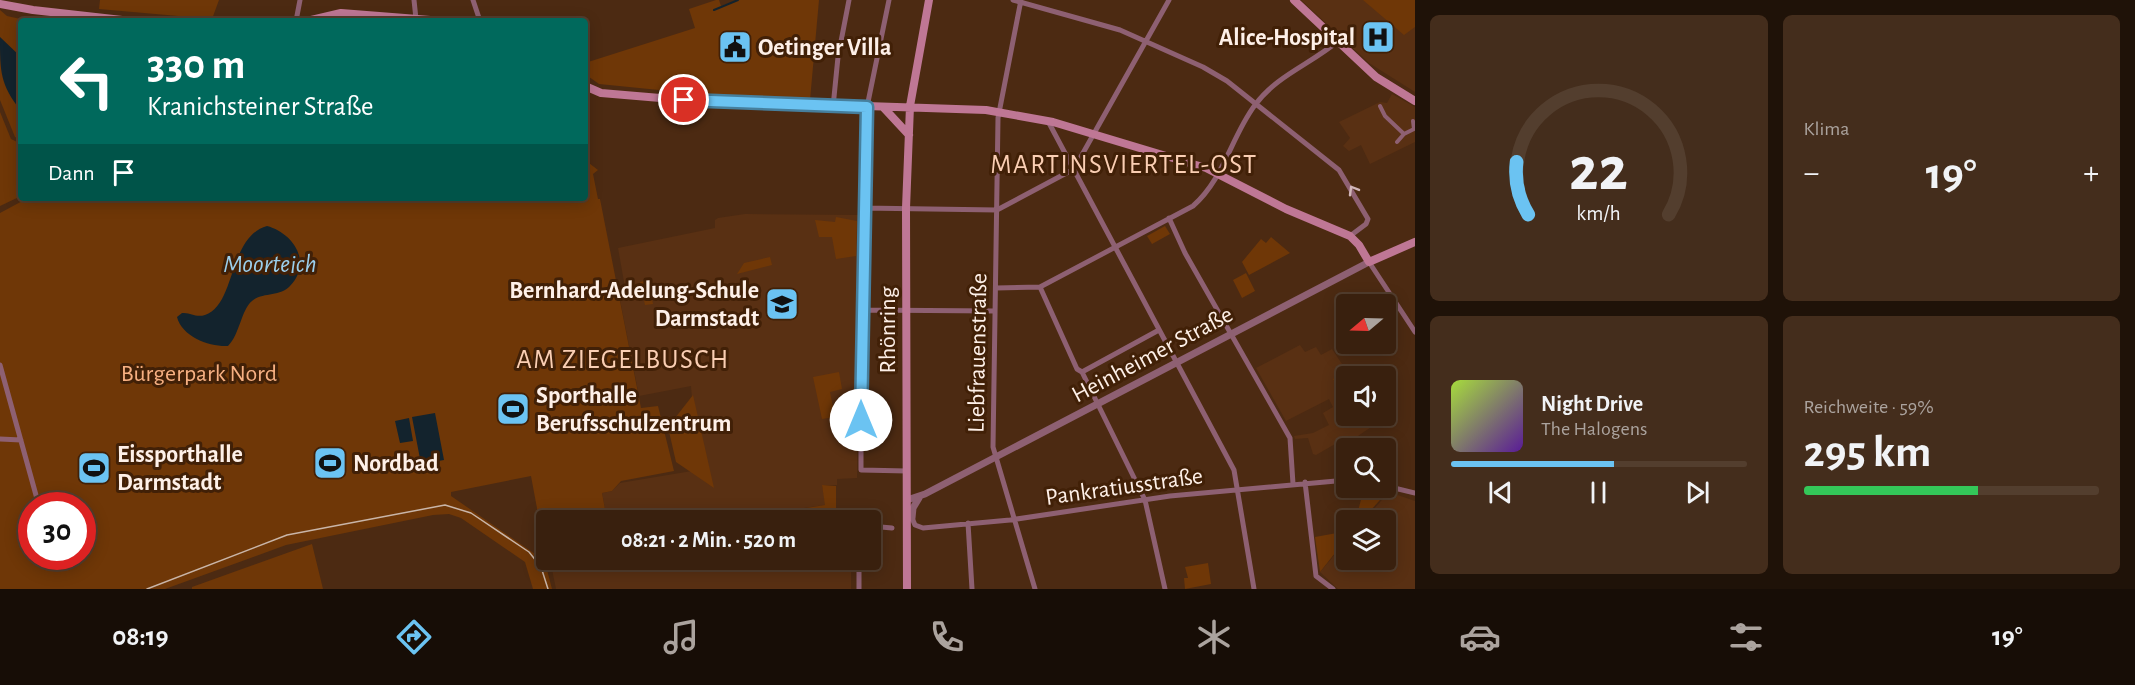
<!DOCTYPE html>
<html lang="de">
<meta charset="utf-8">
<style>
body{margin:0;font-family:"Alegreya Sans",sans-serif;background:#442d1c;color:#f1f3f6;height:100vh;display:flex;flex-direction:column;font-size:22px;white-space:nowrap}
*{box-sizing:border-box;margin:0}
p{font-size:20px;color:#aba39e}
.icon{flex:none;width:33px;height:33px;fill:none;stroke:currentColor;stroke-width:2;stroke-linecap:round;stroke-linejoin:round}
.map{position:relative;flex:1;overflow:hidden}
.details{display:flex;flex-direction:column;gap:15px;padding:15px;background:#1f1208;width:720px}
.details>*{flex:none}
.banner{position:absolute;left:18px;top:18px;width:570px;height:183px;border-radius:6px;box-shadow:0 3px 15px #0003,0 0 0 2px #533e2e;background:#00695c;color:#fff;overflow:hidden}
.needle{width:39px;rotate:251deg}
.buttons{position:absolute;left:1336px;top:294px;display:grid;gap:12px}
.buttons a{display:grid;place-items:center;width:60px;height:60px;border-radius:6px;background:#39200e;box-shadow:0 3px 15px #0003,0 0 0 2px #533e2e;font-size:30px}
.speed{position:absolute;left:18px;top:492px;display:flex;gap:12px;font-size:30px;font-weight:700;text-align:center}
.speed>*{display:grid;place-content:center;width:78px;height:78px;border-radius:50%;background:#39200e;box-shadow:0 3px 15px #0003,0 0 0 2px #533e2e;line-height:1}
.speed .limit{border:9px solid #d22;background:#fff;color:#111}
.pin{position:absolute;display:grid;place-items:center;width:51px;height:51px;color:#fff;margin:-26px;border:3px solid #fff;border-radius:50%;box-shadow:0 2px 6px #0007}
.me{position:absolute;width:66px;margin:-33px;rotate:0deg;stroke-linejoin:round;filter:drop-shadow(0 0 4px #0008)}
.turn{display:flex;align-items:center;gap:21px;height:126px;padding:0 30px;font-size:27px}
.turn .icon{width:78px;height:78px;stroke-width:2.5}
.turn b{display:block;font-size:42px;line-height:51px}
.then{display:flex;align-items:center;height:57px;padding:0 30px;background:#0003;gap:12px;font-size:22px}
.big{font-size:45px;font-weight:700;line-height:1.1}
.details .card{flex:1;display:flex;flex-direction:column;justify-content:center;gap:9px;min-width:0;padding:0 21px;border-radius:9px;background:#442d1c}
.details .dial{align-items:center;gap:0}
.dial svg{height:156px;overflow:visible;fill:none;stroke:#533e2e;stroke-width:7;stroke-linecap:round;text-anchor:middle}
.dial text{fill:#f1f3f6;stroke:none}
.song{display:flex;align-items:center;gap:18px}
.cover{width:72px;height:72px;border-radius:9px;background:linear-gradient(135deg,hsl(80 70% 55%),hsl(270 70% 35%))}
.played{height:6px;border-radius:3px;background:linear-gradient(90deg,#6bc3f2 55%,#533e2e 55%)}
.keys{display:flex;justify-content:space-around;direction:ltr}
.heat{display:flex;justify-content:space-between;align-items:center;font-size:33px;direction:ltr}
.charge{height:9px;border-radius:4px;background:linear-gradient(90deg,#34c759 59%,#533e2e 0)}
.details .tiles{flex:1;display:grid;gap:15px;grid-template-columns:repeat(2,1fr)}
.trip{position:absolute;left:536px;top:510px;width:345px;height:60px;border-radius:6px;background:#39200e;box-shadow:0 3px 15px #0003,0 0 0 2px #533e2e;font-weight:700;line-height:60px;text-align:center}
.tabs{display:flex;height:96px;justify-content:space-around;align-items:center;background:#170d06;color:#aba39e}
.tabs .icon{width:42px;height:42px}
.tabs .active{color:#6bc3f2}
.tabs b{font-size:27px;color:#f1f3f6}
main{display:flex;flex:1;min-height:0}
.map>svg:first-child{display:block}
</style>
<main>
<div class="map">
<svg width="1415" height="589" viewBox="0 0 1415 589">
<rect width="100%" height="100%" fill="#4c2a12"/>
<path fill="#593013" d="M1301,0h114v92l-46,-29z
M1392,94l23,13v35l-45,22 -9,-19 -12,6 -6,-5 7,-8 -11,-16 41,-20 7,1z
M745,214l115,1 -3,263 -20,1v6h-15l4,20 -66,9 7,6h-160l-5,-27 10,-2 8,-8 78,-13 -7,-84 -52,10 -20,-101 7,-2 -8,-45 97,-20v-8l3,-2z
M1300,345l5,7 11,-5 5,8 11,-6 18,27h-3v40h29l4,5 -28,19 -3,-4 -33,19 -3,-1 -5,-16 -13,1 -1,-3 19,-3 16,-8 -6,-12 10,-6 -4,-8 -43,22 -30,-53z
M1389,492l26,9v88h-77l-18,-17 27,-32v20h39v-40h-22z
M550,560h301v29h-295z"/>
<path fill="#6f3707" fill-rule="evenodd" d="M100,0h119l-7,19 -113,-10z
M716,0h3l2,6 17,-6h81l-9,100 -101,-5 -110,-11 -14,-10v-11l110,-35 -6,-19z
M1363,0h52v27l-11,8z
M0,10l7,6 18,4 -4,1v119l-6,-3 -15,-37z
M0,112l11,27 10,5v52l-21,10z
M585,160l13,10 -5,4 5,25h2l41,209 17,-2 16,65 -53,10 -9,10 -10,2 5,27h-61v14l-4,1 -11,-59 -80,16v4l84,58 11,12 6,23h-19l-8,-27 -64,-44 -12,-4 -16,1 -147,30 -121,44h-165v-376l28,-15h557zM32,506h50v50h-50z
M836,217l21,4 -1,35 -20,3 -4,-22h-13l-4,-17 20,2z
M1165,226l5,8 -18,10 -5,-8z
M1271,237l19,16 -41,22 -7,-13 19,-23 5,4z
M770,257l2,8 -35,9 7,-11z
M1246,273l9,18 -13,7 -9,-18z
M648,280l5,24 -8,1 -5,-23z
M839,372l3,17 -12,3 5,25 -13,2 -9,-42z
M1344,372l3,4 -1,24 -13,-21z
M693,395l21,93 -38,-26 -8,-35z
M822,485l14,1v34h-48l-1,-9 38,-6z
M1364,488l24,3 -26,29h-15v18l-27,34 -5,-35 22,-4 -1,-15 20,1z
M312,544l11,45h-131v-2z
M1208,563l3,21 -26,5 -1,-11h4l-3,-11z"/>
<path fill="#13232d" d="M0,37l21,20v54c-21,-27 -21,-39 -21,-74z
M267,226c26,7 46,36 23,60 -10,11 -28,6 -38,15 -11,9 -12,33 -24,45 -18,1 -46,-9 -51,-29l5,-4c9,-1 13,5 23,2 31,-10 23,-78 62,-89z
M435,413l9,47 -23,4 -9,-47z
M409,418l4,23 -13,2 -5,-22z"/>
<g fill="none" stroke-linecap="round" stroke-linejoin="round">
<path stroke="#13232d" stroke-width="2" d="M714,10l24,-10"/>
<path stroke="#8e6072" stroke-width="4" d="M1380,106l5,10 19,18 10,-5
M1413,121l1,8
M1397,142l7,-8"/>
<path stroke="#8e6072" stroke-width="5" d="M414,0l2,19
M473,0l7,21
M889,0l-22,107 -6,203v160l46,1
M1013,0l107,30 83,37 24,14 112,89 29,49 -2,5 -16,12
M1021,0l-23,118 -5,329 42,142
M296,21l4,-21
M833,107l5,-50 11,-57
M1049,123l185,347 20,119
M863,208l134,2 77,-41 95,-169
M1169,218l16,35 105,185 3,46
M1369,262l46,70
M1040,287l37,82 5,3 63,128 20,89
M996,288l44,-1 153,-81c31,-27 38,-69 62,-101 22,-30 56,-41 83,-64
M861,310l134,1
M0,365l39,141
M1082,372l77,-42
M0,439l21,1
M1305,482l11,94 17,13
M1386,486l29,7
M912,518l3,7 8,3 87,-8 160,-24 177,-16
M968,523l4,66
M870,526l22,2
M859,589v-29"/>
<path stroke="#8e6072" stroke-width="7" d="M907,500l18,-6 444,-232
M912,518l1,-10 6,-10"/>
<path stroke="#bf7795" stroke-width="8" d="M1294,0l82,77 39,24
M0,4l33,6 98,11
M307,21l34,-8 102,8
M585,86l16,7 83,7 302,10 67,12 153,46 80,41 64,27 9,9 10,17 46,-20
M883,107l26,28
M907,589l-1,-381 4,-102 19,-106"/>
<path stroke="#c9b5a8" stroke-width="1.5" d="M147,589l140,-54 158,-30 26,8 58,39 12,15 7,22"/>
</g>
<defs><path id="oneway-chevron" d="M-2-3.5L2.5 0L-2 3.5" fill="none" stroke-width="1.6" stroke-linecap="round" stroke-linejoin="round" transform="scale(1.5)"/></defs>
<use stroke="#d1b6b9" href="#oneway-chevron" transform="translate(1353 190) rotate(-120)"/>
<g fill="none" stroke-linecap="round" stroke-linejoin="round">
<g stroke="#467f9d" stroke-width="15">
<path id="route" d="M684,100l183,7 -6,313"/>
</g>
<use href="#route" stroke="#6bc3f2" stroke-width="10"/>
</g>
<defs>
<g id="hospital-square" transform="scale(1.725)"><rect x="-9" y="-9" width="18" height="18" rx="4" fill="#6bc3f2" stroke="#412007"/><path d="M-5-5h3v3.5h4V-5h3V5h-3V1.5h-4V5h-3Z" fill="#111"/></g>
<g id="civic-square" transform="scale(1.725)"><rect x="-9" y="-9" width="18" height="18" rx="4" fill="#6bc3f2" stroke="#412007"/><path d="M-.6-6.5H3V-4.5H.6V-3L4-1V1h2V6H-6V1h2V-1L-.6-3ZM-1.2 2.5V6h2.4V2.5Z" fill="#111"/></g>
<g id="school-square" transform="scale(1.725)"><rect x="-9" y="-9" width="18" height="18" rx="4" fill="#6bc3f2" stroke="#412007"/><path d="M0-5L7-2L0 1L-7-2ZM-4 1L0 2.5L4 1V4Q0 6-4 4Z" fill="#111"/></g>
<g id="stadium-square" transform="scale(1.725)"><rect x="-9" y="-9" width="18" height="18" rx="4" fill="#6bc3f2" stroke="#412007"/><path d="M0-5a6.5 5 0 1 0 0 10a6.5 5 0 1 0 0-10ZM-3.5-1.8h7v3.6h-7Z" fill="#111"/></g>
</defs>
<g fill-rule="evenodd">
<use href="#hospital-square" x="1378" y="37"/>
<use href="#civic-square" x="735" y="47"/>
<use href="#school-square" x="782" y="304"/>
<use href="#stadium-square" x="513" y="409"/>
<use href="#stadium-square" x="330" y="463"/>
<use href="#stadium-square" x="94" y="468"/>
</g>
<g text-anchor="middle" stroke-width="6" stroke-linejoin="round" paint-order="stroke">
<g font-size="24" font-weight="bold" fill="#fef0e8" stroke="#412007" text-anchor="start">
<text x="1355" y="45" text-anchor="end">Alice-Hospital</text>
<text x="758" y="55">Oetinger Villa</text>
<text x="759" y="298" text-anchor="end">Bernhard-Adelung-Schule<tspan x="759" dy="28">Darmstadt</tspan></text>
<text x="536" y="403">Sporthalle<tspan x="536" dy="28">Berufsschulzentrum</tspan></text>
<text x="117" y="462">Eissporthalle<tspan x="117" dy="28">Darmstadt</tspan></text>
<text x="353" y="471">Nordbad</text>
</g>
<g font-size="24" fill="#fef0e8" stroke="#412007">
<text transform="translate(887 330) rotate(-90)" y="8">Rhönring</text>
<text transform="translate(977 353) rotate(-89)" y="8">Liebfrauenstraße</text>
<text transform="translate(1152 354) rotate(-28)" y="8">Heinheimer Straße</text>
<text transform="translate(1124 486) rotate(-8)" y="8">Pankratiusstraße</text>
</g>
<g font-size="24" fill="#f7b082" stroke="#412007">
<text x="199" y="381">Bürgerpark Nord</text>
</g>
<g font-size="26" font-style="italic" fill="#9bcfed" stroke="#412007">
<text x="270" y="272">Moorteich</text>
</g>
<g font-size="27" letter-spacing="1.5" fill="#faceb3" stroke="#412007">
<text x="1124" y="173">MARTINSVIERTEL-OST</text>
<text x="623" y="368">AM ZIEGELBUSCH</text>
</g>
</g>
</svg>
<div class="buttons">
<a><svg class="needle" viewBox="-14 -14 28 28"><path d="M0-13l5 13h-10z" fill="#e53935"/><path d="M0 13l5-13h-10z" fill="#aba39e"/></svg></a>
<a><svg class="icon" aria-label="sound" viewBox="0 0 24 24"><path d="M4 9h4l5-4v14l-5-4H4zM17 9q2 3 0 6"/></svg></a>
<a><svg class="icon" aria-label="search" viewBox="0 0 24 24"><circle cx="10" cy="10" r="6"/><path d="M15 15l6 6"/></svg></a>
<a><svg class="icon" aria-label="layers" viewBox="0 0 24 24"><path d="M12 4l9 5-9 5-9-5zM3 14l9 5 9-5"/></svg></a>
</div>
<div class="speed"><div class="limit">30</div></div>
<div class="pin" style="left:684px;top:100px;background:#d93025"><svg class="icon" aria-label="arrive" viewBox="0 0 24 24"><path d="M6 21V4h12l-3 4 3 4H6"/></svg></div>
<svg class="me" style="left:861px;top:420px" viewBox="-20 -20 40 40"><circle r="19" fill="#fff"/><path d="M0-13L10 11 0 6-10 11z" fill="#6bc3f2"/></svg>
<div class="trip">08:21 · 2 Min. · 520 m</div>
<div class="banner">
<div class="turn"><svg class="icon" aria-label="left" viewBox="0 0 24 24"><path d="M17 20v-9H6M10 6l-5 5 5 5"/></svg><div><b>330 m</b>Kranichsteiner Straße</div></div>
<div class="then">Dann<svg class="icon" aria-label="arrive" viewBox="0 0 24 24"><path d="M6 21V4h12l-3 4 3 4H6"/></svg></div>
</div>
</div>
<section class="details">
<div class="tiles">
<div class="card dial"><svg viewBox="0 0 100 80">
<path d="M14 69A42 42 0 1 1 86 69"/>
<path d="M14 69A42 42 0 0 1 8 42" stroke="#6bc3f2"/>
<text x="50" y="56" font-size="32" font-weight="700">22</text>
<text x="50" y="72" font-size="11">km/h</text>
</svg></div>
<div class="card"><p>Klima</p>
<div class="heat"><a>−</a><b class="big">19°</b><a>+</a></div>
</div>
<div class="card">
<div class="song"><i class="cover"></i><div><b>Night Drive</b><p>The Halogens</p></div></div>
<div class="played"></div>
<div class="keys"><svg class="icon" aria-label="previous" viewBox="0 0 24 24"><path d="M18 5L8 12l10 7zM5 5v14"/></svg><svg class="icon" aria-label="pause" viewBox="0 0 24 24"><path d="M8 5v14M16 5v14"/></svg><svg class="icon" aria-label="next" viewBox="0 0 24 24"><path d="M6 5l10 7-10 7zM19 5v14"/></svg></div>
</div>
<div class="card"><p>Reichweite · 59%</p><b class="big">295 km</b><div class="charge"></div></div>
</div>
</section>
</main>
<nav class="tabs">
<b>08:19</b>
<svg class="icon active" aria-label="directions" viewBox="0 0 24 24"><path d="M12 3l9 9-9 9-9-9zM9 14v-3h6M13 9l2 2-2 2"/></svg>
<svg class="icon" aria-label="music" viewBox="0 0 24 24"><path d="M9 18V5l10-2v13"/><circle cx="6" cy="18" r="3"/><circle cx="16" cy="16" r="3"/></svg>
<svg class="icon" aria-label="phone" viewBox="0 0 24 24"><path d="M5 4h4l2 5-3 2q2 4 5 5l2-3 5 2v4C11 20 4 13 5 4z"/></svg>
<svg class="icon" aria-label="climate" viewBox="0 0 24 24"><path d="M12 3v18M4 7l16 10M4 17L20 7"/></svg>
<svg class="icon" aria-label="car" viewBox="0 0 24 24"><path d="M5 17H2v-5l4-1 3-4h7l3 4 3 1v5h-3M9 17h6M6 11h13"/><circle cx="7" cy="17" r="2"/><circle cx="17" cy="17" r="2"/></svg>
<svg class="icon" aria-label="filters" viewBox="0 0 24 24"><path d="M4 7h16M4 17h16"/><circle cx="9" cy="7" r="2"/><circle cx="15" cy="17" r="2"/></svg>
<b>19°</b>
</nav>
